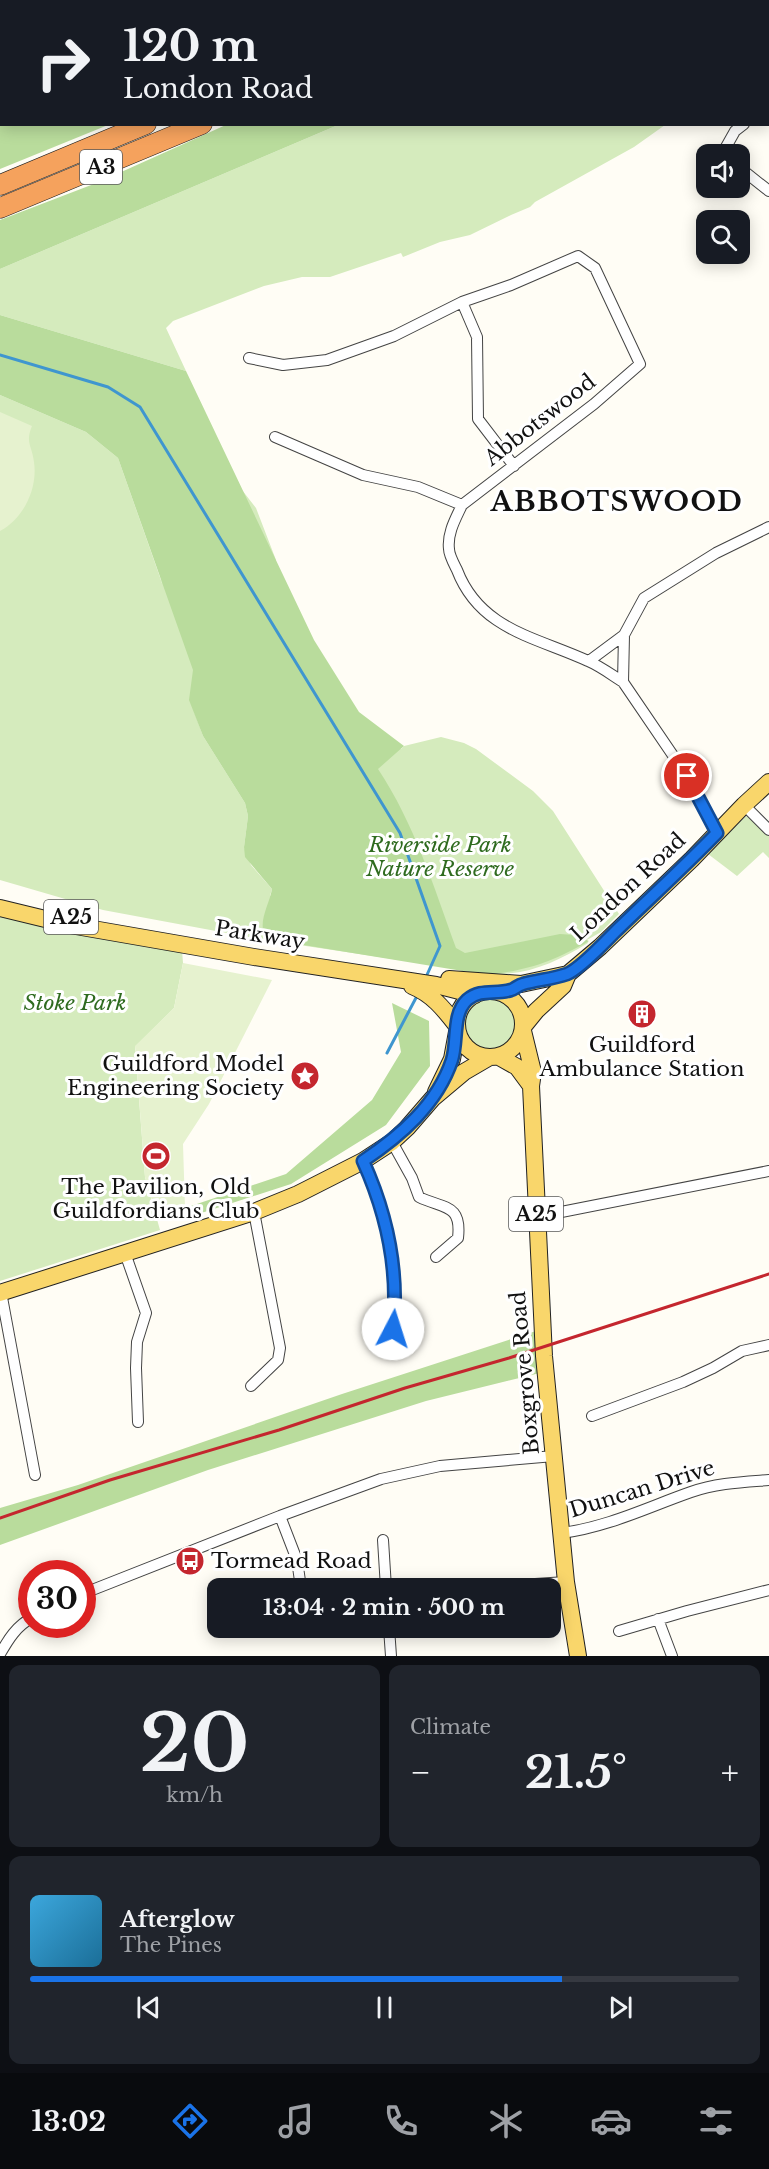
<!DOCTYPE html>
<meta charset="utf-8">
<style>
body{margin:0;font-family:"Libre Baskerville",serif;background:#20242c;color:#f1f3f6;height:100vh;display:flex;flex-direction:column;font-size:22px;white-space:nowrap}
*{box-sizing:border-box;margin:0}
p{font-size:20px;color:#9ea1a6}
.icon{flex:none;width:33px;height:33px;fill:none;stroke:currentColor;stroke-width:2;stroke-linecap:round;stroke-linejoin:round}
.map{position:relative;height:1656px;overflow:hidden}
.panel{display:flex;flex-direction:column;gap:9px;padding:9px;background:#0d0f14;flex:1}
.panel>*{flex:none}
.banner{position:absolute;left:0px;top:0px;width:770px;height:126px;box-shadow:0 3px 15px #0003;background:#171b24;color:#f1f3f6;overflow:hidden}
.buttons{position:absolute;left:696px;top:144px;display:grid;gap:12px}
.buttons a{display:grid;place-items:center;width:54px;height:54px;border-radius:12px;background:#171b24;box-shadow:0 3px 15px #0003;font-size:30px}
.speed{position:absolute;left:18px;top:1560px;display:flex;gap:12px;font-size:30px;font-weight:700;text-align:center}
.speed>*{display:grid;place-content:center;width:78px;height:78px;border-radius:50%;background:#171b24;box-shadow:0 3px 15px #0003;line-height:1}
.speed .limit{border:9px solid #d22;background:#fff;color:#111}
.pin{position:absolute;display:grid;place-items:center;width:51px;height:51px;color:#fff;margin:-26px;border:3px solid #fff;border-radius:50%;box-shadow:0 2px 6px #0007}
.me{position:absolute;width:66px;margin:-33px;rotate:5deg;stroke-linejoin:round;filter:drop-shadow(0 0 4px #0008)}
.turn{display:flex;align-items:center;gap:21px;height:126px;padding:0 24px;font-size:27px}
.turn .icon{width:78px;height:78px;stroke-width:2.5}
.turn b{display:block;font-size:42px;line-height:51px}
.big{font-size:45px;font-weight:800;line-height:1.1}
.panel .widget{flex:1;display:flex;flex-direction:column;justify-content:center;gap:9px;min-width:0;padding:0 21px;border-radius:12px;background:#20242c}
.panel .dial{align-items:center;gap:0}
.dial b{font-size:78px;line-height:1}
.song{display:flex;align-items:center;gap:18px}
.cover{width:72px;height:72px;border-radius:9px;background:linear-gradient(135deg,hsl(200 70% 55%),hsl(200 70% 35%))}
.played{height:6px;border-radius:3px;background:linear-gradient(90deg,#1a73e8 75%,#363941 75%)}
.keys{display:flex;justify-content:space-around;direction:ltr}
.heat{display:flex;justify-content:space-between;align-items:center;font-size:33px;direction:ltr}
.panel .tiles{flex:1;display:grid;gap:9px;grid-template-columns:1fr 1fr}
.widget:last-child{grid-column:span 2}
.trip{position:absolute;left:207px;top:1578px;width:354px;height:60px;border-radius:12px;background:#171b24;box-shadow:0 3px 15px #0003;font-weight:800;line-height:60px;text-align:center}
.tabs{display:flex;height:96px;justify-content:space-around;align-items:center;background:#090b0e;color:#9ea1a6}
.tabs .icon{width:42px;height:42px}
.tabs .current{color:#1a73e8}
.tabs b{font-size:27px;color:#f1f3f6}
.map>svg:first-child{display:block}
</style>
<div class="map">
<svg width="769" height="1656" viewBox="0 0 769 1656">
<rect width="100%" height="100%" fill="#fffdf5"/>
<path fill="#d5ebbd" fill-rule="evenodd" d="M0,0h343l-341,2 -2,149z
M338,125h327l-31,22 -99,55 -5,5 -19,8 -41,20 -30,7 -37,15 -2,-4 -71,24h-28l-38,9 -91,35 -7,7 20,43 -186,-56v-46z
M0,324l242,166 14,18 20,52v11l70,136 55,42 3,-3 37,-9 23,6 12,6 57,42 20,20 66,103 -18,18 -14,8 1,3c-30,18 -58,32 -95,31l-234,-35 -156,-29 -103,-30v-485l86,37 32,26 44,125 -26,-113zM192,706l111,176 -33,14 2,-7 -21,-24 -7,-18 4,-31 -3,-13 -42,-67z
M746,816l23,18v24l-6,-6 -26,24 -29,-22z
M0,911l182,39 1,13 -9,45 -39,39 10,130 15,53 -160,51z
M463 1022a27 27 0 1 1 54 0a27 27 0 1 1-54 0Z"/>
<path fill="#b9dc9c" d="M0,118h1l1,6 106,1 -108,44z
M228,124l110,1 -338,144v-49l99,-38z
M0,315l186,56 128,269 45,72 45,34 -26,23c36,54 56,118 78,179l9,5 95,-19 14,1 15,6c-37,21 -60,29 -102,34l-220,-36c-11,-15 2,-33 5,-50l-27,-32 -1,-10 4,-31 -3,-13 -42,-67 -14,-36 4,-30 -75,-212 -32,-26 -86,-37z
M392,1003l37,18 1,45 -44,59 -95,59 -105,34 -1,-10 101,-34 86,-74 29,-48z
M539,1330l1,43 -114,28 -218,69 -208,75v-37l78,-23 264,-91z"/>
<path fill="#e6f2cf" d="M0,412l32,14c-7,17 0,19 2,36 4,27 -11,57 -34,69z
M183,963l89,17 -63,124 -26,40 2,64 -28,9 -12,-40 -10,-131 39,-38z"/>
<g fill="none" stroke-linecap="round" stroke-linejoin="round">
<path stroke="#3f96cf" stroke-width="3" d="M0,355l108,32 32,20 260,426 40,113 -14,31
M387,1053l31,-59"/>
<g stroke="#444" stroke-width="12">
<path id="street" d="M701,0l2,2
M723,2l3,-2
M768,108l1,-1
M730,154l-4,-7 9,-16 9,-7
M740,168l29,23
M462,302l15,35 1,82 36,47
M249,358l34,7 44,-5 67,-24 68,-34 49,-17 67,-29 17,12 45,96 -46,40 -132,101c-6,13 -15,28 -13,44 0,6 5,15 8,21 23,60 79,67 131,91 12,5 24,14 35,21
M275,437l88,38 55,12 44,18
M589,661l35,-26
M744,805l25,25
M717,833l-30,-57 -64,-94 1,-47 20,-37 72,-45 53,-26
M392,1142l20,36 7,19c24,12 43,6 39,41l-22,19
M363,1161c24,53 36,109 30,168
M536,1217l233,-46
M125,1253l21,60 -9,29 -1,26 2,54
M1,1292l34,183
M251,1386l27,-26 2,-12 -26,-136
M592,1416l91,-34 30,-14 29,-17 27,-6
M280,1516l17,44 4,28
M562,1533c46,-6 86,-26 129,-41 25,-9 52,-10 78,-12
M383,1540l3,48
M473,1588l93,-6
M82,1594l198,-78 101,-37 59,-13 114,-10
M658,1619l14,37
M389,1628l2,28
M619,1631l68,-20 82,-21
M0,1654c8,-14 17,-29 32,-36"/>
</g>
<g stroke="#222" stroke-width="18">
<path id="primary" d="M0,908l70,17 184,32 182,28 39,10
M449,979l72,5 47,-10
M412,986c20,8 32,23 45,40
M457 1024a33 33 0 1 1 66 0a33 33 0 1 1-66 0Z
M523,1027l13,-16 27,-25 5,-12 32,-27 92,-88 52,-54 25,-23
M523,1031l10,41 -2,14 13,270 22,226 12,74
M499,1057l18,10 14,19
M436,1092l16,-33 5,-27
M0,1293l254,-81 44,-18 65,-33 29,-19 15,-14 26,-30 31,-26 24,-14"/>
</g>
<g stroke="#222" stroke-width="21">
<path id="highway" d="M416,2l3,-2
M467,2l3,-2
M0,185l146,-61
M0,208l202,-84"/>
</g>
<use href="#street" stroke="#fff" stroke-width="10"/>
<use href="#primary" stroke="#f9d66b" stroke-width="16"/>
<use href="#highway" stroke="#f5a25d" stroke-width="20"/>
<path stroke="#c4262e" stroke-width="3" d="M0,1518l110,-38 169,-50 126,-42 104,-30 260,-84"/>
</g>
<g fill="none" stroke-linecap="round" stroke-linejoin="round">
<g stroke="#114b97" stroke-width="15">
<path id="route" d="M393,1329c6,-58 -6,-115 -30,-168 37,-25 74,-56 89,-101 6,-19 0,-46 15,-60 14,-12 28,-5 44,-10 4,-1 7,-5 12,-6 14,-4 30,-5 44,-10 13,-5 38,-32 48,-42 34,-33 69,-65 102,-99l-30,-57"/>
</g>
<use href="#route" stroke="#1a73e8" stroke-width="10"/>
</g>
<defs>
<g id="building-disc" transform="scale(1.5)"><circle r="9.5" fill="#c4262e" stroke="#fff"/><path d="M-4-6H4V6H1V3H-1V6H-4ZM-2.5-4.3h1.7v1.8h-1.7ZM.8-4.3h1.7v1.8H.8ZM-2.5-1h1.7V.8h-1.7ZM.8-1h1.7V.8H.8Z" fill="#fff"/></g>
<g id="sight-disc" transform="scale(1.5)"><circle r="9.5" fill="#c4262e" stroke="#fff"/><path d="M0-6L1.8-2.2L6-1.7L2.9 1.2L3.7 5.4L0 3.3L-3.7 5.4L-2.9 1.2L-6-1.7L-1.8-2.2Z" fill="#fff"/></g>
<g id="stadium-disc" transform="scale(1.5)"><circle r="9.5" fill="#c4262e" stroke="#fff"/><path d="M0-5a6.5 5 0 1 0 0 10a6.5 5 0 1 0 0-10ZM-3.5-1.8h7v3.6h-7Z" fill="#fff"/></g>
<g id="bus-disc" transform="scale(1.5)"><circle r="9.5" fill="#c4262e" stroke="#fff"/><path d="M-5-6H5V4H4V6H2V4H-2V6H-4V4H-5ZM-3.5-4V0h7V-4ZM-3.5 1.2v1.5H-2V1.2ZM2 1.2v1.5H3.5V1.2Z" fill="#fff"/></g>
</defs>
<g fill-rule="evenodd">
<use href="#building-disc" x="642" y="1014"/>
<use href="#sight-disc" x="305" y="1076"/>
<use href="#stadium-disc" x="156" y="1156"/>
<use href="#bus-disc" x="190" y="1561"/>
</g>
<g text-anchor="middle" stroke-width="6" stroke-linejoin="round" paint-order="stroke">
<g fill="#fff" stroke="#585858" stroke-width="1.5">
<rect x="80" y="150" width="42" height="34" rx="4.5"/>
<rect x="44" y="900" width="54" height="34" rx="4.5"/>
<rect x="509" y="1197" width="54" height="34" rx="4.5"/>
</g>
<g font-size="20" font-weight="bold" fill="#111">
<text x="101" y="174">A3</text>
<text x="71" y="924">A25</text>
<text x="536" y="1221">A25</text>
</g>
<g font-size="21" fill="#111" stroke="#fff">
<text transform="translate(540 420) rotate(-38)" y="7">Abbotswood</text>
<text transform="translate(628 887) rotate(-43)" y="7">London Road</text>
<text transform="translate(260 935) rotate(9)" y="7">Parkway</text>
<text transform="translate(525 1373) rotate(-95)" y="7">Boxgrove Road</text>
<text transform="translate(642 1489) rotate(-17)" y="7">Duncan Drive</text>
</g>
<g font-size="21" font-style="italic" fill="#2f6b1f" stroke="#fff">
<text x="440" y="852">Riverside Park<tspan x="440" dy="24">Nature Reserve</tspan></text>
<text x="75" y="1010">Stoke Park</text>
</g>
<g font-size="21" fill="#111" stroke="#fff">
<text x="642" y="1052">Guildford<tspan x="642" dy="24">Ambulance Station</tspan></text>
<text x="284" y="1071" text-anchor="end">Guildford Model<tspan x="284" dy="24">Engineering Society</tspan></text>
<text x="156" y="1194">The Pavilion, Old<tspan x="156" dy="24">Guildfordians Club</tspan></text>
<text x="211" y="1568" text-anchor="start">Tormead Road</text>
</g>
<g font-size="27" font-weight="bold" letter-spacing="1.5" fill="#111" stroke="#fff">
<text x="617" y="511">ABBOTSWOOD</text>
</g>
</g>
</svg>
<div class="buttons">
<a><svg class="icon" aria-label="sound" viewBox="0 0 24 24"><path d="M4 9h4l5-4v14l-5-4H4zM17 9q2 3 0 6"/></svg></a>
<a><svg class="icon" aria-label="search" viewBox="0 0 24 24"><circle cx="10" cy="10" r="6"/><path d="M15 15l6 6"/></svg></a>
</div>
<div class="speed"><div class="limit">30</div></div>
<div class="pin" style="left:687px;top:776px;background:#d93025"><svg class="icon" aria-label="arrive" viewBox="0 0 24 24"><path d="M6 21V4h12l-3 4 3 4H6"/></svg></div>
<svg class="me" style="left:393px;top:1329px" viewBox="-20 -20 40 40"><circle r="19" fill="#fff"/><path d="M0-13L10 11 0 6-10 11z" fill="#1a73e8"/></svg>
<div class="trip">13:04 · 2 min · 500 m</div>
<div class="banner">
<div class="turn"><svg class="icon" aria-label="right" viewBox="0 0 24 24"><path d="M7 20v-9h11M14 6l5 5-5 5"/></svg><div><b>120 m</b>London Road</div></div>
</div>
</div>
<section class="panel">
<div class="tiles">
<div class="widget dial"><b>20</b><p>km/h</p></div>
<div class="widget"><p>Climate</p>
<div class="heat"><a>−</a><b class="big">21.5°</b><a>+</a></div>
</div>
<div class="widget">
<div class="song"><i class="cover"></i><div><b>Afterglow</b><p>The Pines</p></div></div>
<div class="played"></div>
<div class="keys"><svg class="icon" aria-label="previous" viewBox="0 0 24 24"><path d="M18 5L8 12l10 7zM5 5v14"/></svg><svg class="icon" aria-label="pause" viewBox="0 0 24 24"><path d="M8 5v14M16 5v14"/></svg><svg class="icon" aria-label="next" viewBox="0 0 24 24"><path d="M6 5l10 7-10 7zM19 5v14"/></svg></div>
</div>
</div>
</section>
<nav class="tabs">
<b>13:02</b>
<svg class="icon current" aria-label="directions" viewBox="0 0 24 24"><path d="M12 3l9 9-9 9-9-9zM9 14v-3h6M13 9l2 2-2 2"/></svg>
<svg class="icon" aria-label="music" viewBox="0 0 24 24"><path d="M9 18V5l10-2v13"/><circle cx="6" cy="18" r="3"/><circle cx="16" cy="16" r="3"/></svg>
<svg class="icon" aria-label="phone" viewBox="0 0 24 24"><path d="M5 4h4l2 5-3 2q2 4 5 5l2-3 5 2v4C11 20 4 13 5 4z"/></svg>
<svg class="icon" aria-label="climate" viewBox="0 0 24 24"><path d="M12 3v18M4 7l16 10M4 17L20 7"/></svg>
<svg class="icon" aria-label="car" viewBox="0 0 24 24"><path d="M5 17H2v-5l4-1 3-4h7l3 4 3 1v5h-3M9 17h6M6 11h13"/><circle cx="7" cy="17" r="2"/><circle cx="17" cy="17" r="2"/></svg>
<svg class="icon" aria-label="filters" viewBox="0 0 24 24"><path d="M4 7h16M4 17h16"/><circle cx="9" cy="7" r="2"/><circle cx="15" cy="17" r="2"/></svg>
</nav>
